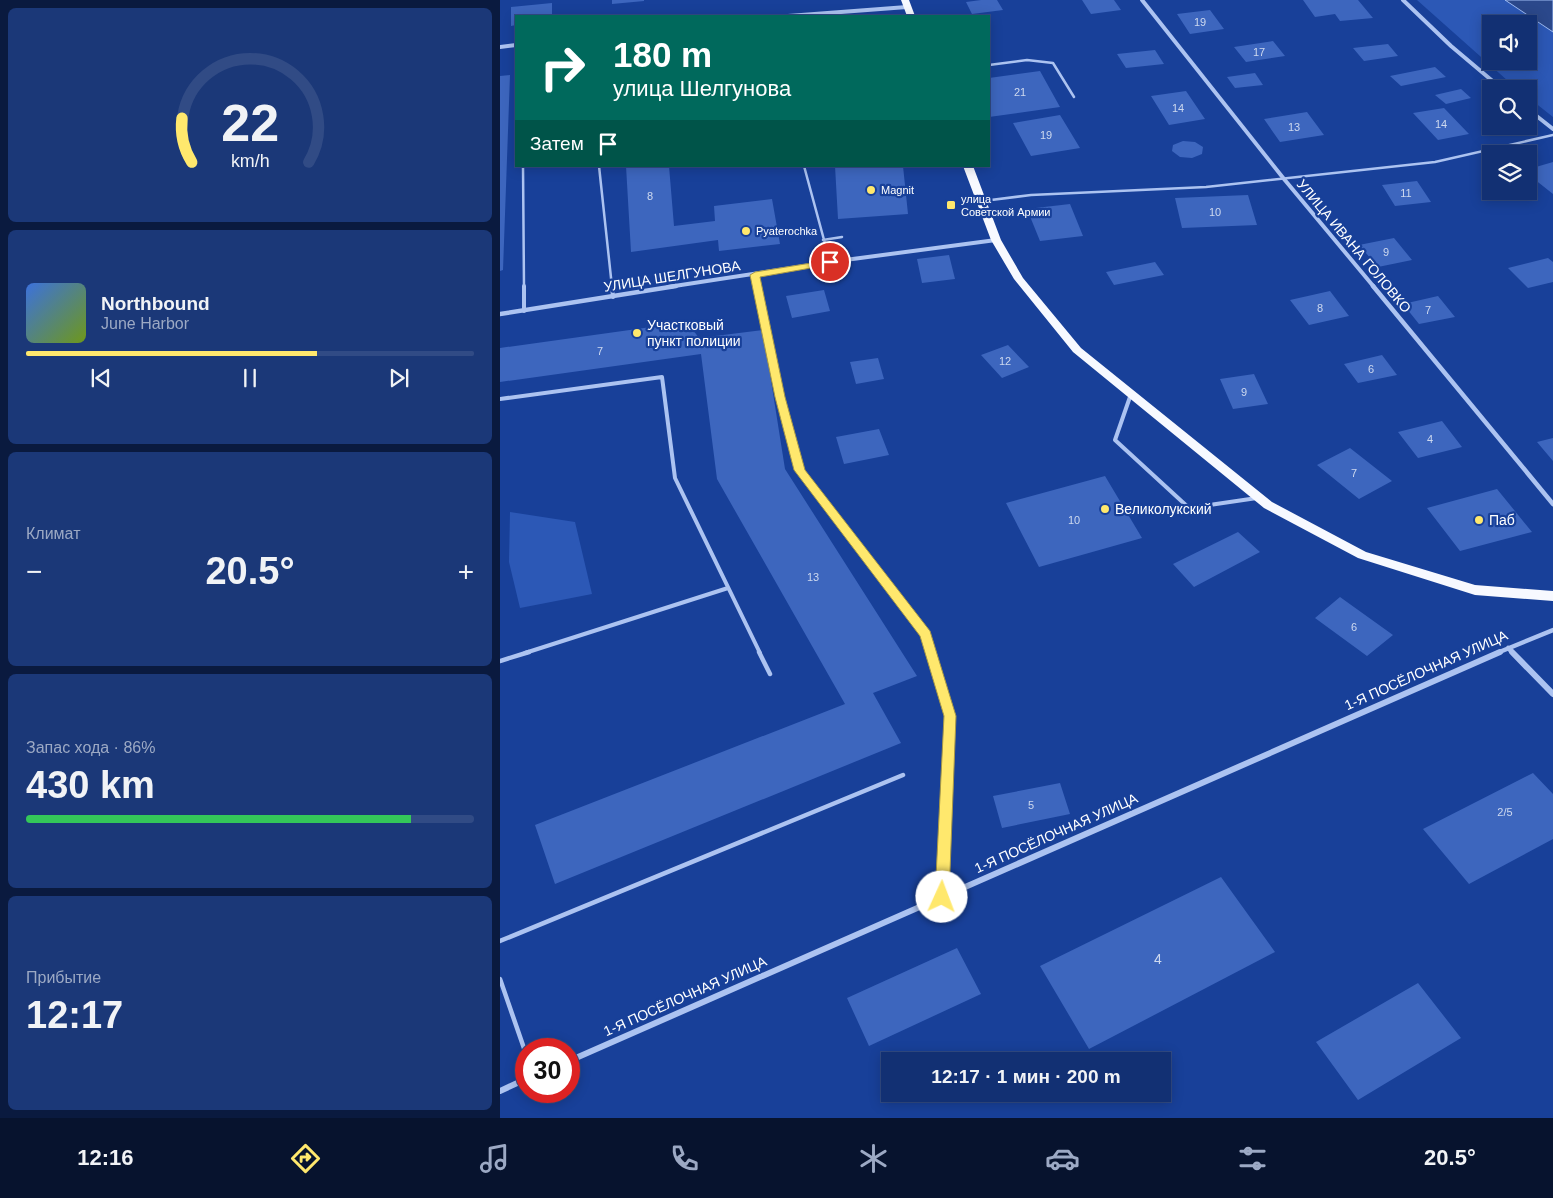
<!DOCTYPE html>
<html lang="ru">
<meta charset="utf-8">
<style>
body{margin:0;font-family:Arial,sans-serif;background:#1b3878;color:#f1f3f6;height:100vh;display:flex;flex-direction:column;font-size:19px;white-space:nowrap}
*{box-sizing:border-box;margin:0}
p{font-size:16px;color:#9ca9c4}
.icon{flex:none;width:28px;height:28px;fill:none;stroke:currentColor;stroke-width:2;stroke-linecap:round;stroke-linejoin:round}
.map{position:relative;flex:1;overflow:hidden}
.drawer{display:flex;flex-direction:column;gap:8px;padding:8px;background:#0a1a3f;width:500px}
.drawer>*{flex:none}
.top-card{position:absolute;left:15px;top:15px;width:475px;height:152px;border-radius:0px;box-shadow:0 2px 12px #0003,0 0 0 1px #314b85;background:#00695c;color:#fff;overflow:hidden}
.tools{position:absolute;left:982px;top:15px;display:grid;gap:10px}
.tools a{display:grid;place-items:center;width:55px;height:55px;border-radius:0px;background:#123073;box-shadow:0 2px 12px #0003,0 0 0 1px #314b85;font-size:25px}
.speed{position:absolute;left:15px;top:1038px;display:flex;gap:10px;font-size:25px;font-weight:700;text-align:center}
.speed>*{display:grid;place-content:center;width:65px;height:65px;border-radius:50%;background:#123073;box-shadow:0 2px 12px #0003,0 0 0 1px #314b85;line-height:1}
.speed .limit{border:8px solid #d22;background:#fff;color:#111}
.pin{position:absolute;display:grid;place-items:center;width:42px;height:42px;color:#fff;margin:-21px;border:2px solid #fff;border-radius:50%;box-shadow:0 1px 5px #0007}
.me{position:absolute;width:55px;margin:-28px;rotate:2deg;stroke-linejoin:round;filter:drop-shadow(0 0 4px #0008)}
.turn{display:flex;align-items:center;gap:18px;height:105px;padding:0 15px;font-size:22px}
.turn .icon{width:65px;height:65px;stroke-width:2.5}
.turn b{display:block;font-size:35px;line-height:42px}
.then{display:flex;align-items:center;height:48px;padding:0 15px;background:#0003;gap:10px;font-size:19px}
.big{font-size:38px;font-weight:600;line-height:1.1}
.drawer .widget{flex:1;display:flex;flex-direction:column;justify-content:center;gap:8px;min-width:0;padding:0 18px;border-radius:8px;background:#1b3878}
.drawer .dial{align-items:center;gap:0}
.dial svg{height:130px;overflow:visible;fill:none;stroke:#314b85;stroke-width:7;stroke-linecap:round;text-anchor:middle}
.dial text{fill:#f1f3f6;stroke:none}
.song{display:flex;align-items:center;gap:15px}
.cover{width:60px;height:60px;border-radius:8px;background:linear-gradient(135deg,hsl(220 70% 55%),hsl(80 70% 35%))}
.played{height:5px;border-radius:2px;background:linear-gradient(90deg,#ffe86d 65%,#314b85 65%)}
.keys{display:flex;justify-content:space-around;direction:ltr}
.heat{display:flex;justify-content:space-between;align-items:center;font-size:28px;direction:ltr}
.charge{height:8px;border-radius:4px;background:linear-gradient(90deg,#34c759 86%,#314b85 0)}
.trip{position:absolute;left:381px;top:1052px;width:290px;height:50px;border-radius:0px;background:#123073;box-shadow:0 2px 12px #0003,0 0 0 1px #314b85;font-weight:600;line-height:50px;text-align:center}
.dock{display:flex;height:80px;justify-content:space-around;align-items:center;background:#07132e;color:#9ca9c4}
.dock .icon{width:35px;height:35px}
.dock .on{color:#ffe86d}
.dock b{font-size:22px;color:#f1f3f6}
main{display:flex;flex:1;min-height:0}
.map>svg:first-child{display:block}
</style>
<main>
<section class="drawer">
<div class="widget dial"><svg viewBox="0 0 100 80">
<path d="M14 69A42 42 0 1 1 86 69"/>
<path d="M14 69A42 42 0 0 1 8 42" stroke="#ffe86d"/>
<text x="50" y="56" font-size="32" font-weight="700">22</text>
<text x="50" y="72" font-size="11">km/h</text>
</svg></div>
<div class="widget">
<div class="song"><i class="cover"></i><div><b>Northbound</b><p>June Harbor</p></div></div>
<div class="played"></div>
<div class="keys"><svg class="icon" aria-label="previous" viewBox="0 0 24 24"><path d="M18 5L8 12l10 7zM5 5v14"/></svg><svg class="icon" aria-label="pause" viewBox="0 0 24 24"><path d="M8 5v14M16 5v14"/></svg><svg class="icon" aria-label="next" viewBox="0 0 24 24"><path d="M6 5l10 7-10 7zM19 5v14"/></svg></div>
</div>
<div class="widget"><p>Климат</p>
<div class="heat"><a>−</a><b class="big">20.5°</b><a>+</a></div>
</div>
<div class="widget"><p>Запас хода · 86%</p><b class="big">430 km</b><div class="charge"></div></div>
<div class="widget"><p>Прибытие</p><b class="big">12:17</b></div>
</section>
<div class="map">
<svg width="1053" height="1118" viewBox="0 0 1053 1118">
<rect width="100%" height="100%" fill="#184099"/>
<path fill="#2c58b6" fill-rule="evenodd" d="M917,0h88l48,32v85l-24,-19v-9h-12zM991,24h38v37h-38z
M10,512l65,10 17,72 -72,14 -11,-46z"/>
<path fill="#2b488b" stroke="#9fbcf4" d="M1005,0h48v32z"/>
<path fill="#3d66be" d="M112,0h32v1l-32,3z
M481,0h16l6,10 -31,4 -6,-12z
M582,0h32l7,10 -30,4z
M803,0h55l15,18 -33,3 -5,-7 -20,3z
M52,3v13h-36v9l-5,1v-19z
M710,10l14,19 -34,5 -13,-20z
M773,41l12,15 -39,6 -12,-15z
M888,44l10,12 -34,5 -11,-13z
M655,50l9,14 -38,4 -9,-14z
M935,67l11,10 -45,9 -11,-10z
M540,71l20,36 -71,10v-39z
M755,73l8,12 -28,3 -8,-11z
M10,75l-7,195 -3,1v-195z
M961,89l10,9 -25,6 -11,-9z
M686,91l19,28 -36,6 -18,-29z
M944,108l25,26 -31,6 -25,-27z
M807,112l17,23 -44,7 -16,-23z
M560,115l20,33 -49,8 -18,-33z
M683,141l12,1 8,5 -1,7 -10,4 -12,-1 -8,-6 1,-6z
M1053,162v32l-24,-19v-6z
M126,166h43l5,60 41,-5 -1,-15 58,-7 8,45 -61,7 -1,-11 -87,12z
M335,166h68l5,48 -70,5z
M917,181l14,21 -36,4 -13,-21z
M748,195l9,30 -75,3 -7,-30z
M570,204l13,32 -43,5 -13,-32z
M894,238l18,22 -34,7 -19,-22z
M449,255l6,24 -33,4 -5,-24z
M1048,258l5,4v20l-25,6 -20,-20z
M655,262l9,13 -50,10 -8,-13z
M324,290l6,21 -38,7 -6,-22z
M830,291l19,25 -40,9 -19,-25z
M938,296l17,21 -36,7 -16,-20z
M187,322l12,16 64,-8 22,139 132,207 -44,17 28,50 -346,141 -20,-59 310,-121 -128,-225 -16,-125 -201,28v-34z
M508,345l21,22 -27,11 -21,-23z
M882,355l15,20 -39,8 -14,-19z
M378,358l6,21 -28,5 -6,-22z
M754,374l14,30 -35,5 -13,-30z
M942,421l20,26 -44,11 -20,-26z
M379,429l10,26 -45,9 -8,-27z
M1053,438v23l-16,-19z
M850,448l42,33 -33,18 -42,-34z
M605,476l37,62 -103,29 -33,-64z
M997,489l35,43 -72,19 -33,-43z
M738,532l22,20 -66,35 -21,-23z
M840,597l53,38 -26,21 -52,-38z
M1033,773l20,21v45l-84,45 -46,-55z
M560,783l10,31 -68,14 -9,-32z
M721,877l54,75 -186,97 -49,-83z
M457,948l24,46 -112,52 -22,-48z
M918,983l43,55 -103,62 -42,-58z"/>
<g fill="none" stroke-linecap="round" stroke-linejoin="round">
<path stroke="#acc3f1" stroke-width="2.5" d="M489,65l38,-5 26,3 21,34
M23,166l1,121
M99,166l13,121
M304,166l26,96
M483,201l48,-6 175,-8 229,-25 118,-27
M323,240l19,-3"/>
<path stroke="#acc3f1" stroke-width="4" d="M24,286v25
M112,286l1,11
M631,394l-16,46 74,68 68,-10
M0,399l162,-22 13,101 85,175
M25,653l203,-65"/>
<path stroke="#acc3f1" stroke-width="4.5" d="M259,652l11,22
M0,661l29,-9
M0,941l403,-166
M0,979l26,75"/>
<path stroke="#acc3f1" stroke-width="4" d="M642,0l142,179 90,108
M903,0l48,46 51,43
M288,16l119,-9
M0,47l16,-2
M1029,110l24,19
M255,275l3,12
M168,287l162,-25 166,-22"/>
<path stroke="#acc3f1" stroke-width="4.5" d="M257,286l23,111 20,74 125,164 6,18
M873,286l180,218
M0,314l176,-28
M1008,648l5,5
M997,653l56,-23"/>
<path stroke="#acc3f1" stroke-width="6" d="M430,652l20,64 -8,181
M1012,652l41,42
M69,1061l931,-409
M0,1091l26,-12"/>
<path fill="#f7f9ff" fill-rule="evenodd" d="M401,0h8l6,16h-8z
M463,166h10l28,74 22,38 58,70 191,154 94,50 109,33 78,6v10l-78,-6 -117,-37 -94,-50 -191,-156 -59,-73 -23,-39z"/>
</g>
<path fill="#ffe86d" stroke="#a69747" d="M330,260h4v4l-74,13 25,120 20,73 125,161 26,85 -7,181 -2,4 -5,2 -4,-2 -3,-4 9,-181 -24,-80 -126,-166 -19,-73 -25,-122 5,-3z"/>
<g fill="#ffe86d" stroke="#184099" stroke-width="2">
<circle cx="371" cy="190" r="5"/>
<rect x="446" y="200" width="10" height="10" rx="2.5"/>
<circle cx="246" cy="231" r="5"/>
<circle cx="137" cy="333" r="5"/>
<circle cx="605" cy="509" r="5"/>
<circle cx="979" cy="520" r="5"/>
</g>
<g text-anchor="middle" stroke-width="4.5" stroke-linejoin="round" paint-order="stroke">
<g font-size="11" fill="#ced9ef">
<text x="700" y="26">19</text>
<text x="759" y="56">17</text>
<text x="520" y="96">21</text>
<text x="678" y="112">14</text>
<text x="941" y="128">14</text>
<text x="794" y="131">13</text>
<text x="546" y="139">19</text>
<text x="906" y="197">11</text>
<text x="150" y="200">8</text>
<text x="715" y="216">10</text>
<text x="886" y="256">9</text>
<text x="820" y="312">8</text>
<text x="928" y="314">7</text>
<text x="100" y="355">7</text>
<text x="505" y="365">12</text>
<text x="871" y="373">6</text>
<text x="744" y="396">9</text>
<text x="930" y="443">4</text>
<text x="854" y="477">7</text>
<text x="574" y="524">10</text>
<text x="313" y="581">13</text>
<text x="854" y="631">6</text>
<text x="531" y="809">5</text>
<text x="1005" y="816">2/5</text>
</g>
<g font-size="11" fill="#fff" stroke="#184099" text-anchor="start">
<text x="381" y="194">Magnit</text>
<text x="461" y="203">улица<tspan x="461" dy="13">Советской Армии</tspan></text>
<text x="256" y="235">Pyaterochka</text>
</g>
<g font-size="14" fill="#fff" stroke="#184099">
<text transform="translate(854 246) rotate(50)" y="5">УЛИЦА ИВАНА ГОЛОВКО</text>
<text transform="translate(172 276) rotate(-9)" y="5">УЛИЦА ШЕЛГУНОВА</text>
<text transform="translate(926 670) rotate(-24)" y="5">1-Я ПОСЁЛОЧНАЯ УЛИЦА</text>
<text transform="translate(556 833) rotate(-24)" y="5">1-Я ПОСЁЛОЧНАЯ УЛИЦА</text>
<text transform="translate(185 996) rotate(-24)" y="5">1-Я ПОСЁЛОЧНАЯ УЛИЦА</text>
</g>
<g font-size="14" fill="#fff" stroke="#184099" text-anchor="start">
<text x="147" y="330">Участковый<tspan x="147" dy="16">пункт полиции</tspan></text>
<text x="615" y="514">Великолукский</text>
<text x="989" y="525">Паб</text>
</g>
<g font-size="14" fill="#ced9ef">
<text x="658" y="964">4</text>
</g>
</g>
</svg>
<div class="tools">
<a><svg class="icon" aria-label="sound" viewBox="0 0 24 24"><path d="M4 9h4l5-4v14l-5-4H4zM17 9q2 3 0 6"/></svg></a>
<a><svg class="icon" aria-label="search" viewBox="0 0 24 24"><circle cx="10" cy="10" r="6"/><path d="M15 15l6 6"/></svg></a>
<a><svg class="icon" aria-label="layers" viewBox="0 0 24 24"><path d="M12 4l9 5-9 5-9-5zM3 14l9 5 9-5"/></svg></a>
</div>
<div class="speed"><div class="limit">30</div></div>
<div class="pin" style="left:330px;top:262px;background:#d93025"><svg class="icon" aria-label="arrive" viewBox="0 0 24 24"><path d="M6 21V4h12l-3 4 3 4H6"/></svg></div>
<svg class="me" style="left:442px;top:897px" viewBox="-20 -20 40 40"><circle r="19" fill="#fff"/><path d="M0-13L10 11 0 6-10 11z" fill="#ffe86d"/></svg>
<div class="trip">12:17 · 1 мин · 200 m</div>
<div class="top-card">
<div class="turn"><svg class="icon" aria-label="right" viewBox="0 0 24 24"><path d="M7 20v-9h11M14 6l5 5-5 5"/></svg><div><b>180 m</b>улица Шелгунова</div></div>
<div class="then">Затем<svg class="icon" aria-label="arrive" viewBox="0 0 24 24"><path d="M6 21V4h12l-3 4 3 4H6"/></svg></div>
</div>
</div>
</main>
<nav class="dock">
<b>12:16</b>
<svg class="icon on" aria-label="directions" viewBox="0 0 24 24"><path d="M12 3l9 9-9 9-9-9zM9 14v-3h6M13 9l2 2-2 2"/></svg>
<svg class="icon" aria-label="music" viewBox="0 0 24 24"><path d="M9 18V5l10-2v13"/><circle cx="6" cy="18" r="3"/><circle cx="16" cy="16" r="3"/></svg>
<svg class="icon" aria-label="phone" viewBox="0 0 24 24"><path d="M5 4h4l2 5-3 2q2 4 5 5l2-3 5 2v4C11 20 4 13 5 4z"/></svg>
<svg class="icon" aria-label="climate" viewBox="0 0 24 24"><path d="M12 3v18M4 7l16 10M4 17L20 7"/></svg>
<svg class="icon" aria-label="car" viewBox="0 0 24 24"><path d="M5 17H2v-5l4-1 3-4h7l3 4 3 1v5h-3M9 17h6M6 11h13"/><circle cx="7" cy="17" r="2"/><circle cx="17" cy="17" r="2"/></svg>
<svg class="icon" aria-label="filters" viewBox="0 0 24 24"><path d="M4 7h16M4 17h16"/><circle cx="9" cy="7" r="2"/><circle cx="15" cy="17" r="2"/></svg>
<b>20.5°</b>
</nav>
